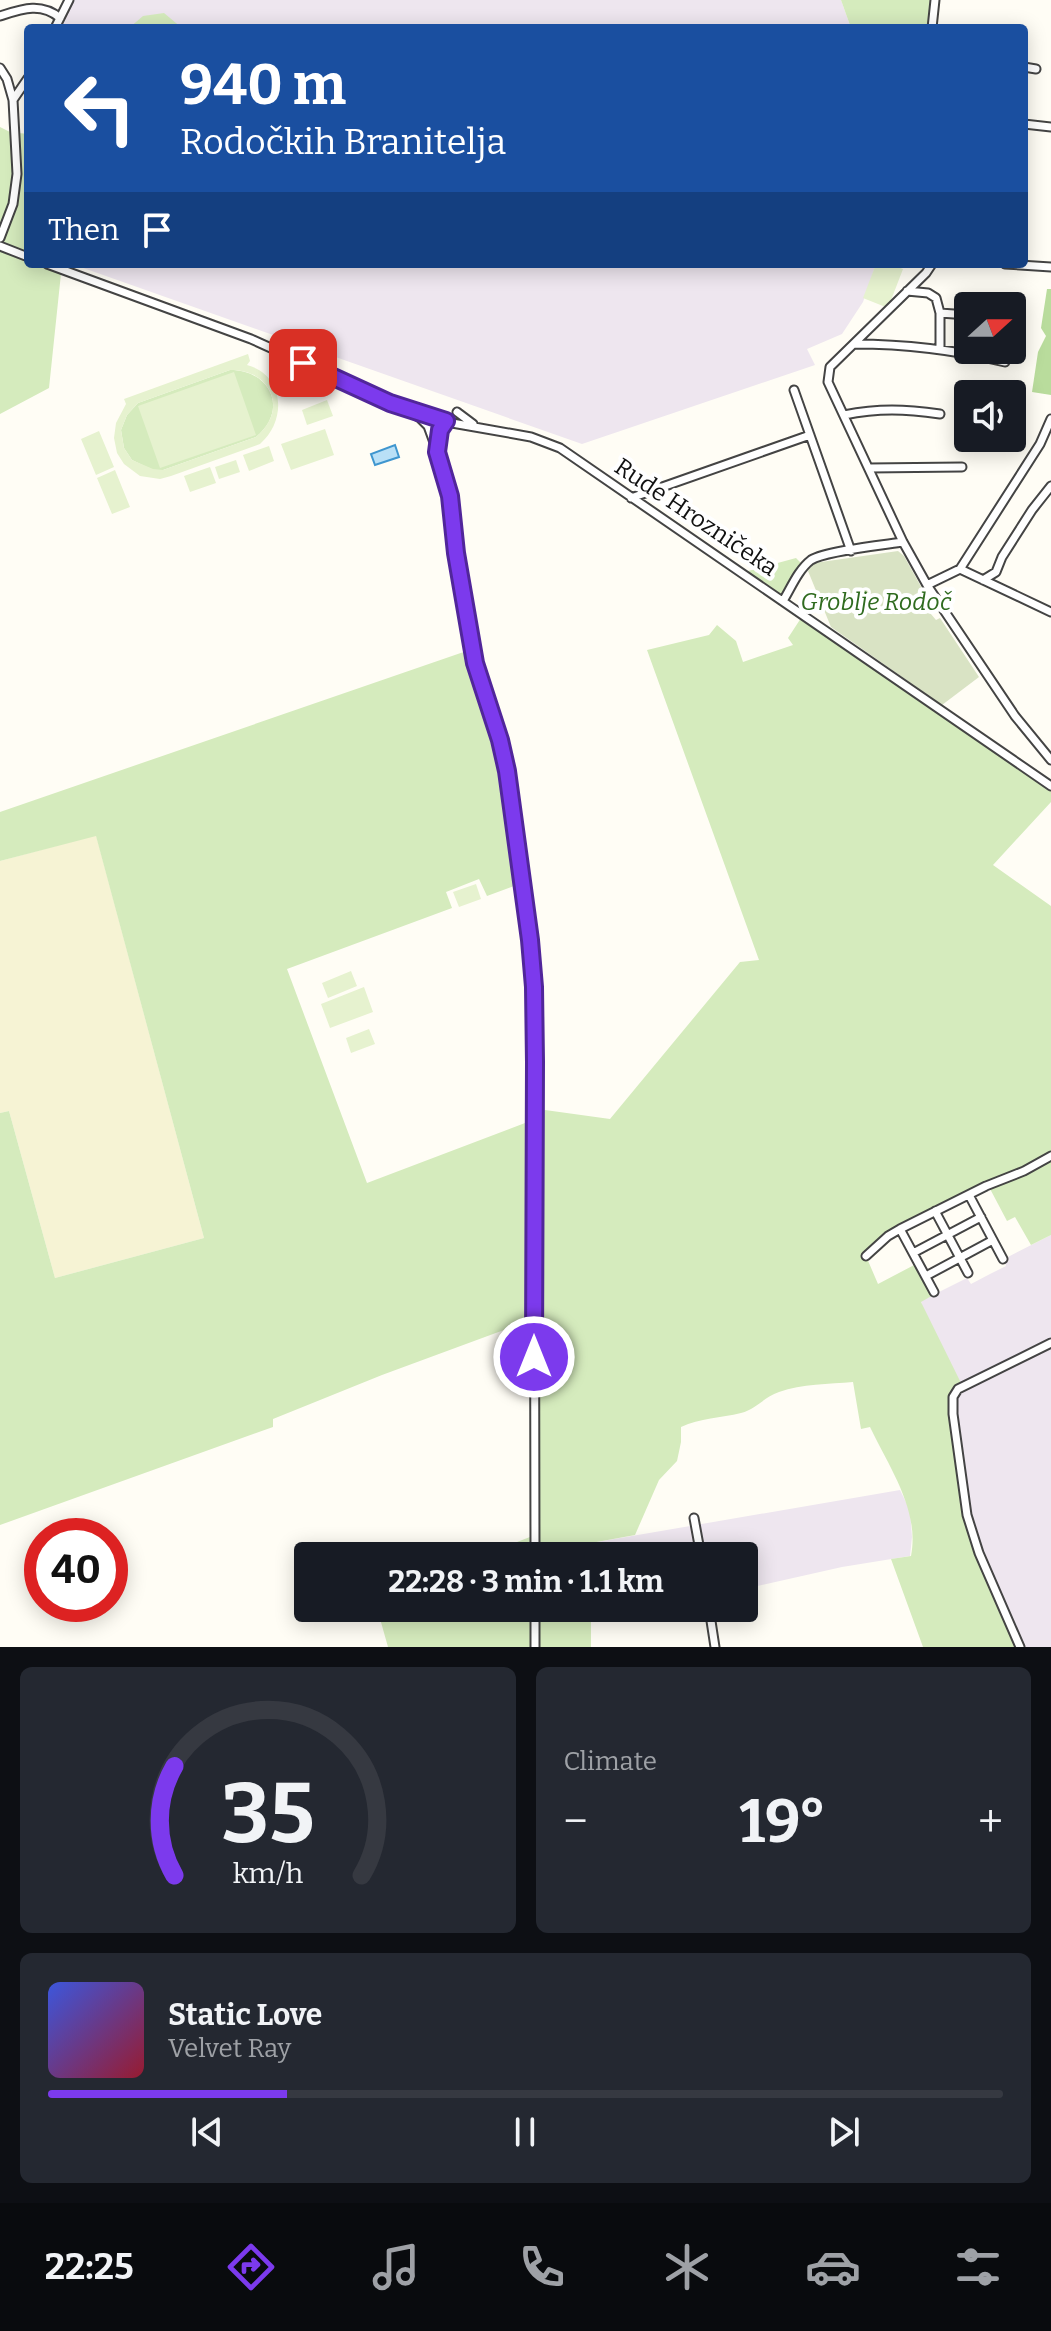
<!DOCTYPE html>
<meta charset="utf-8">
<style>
body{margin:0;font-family:Bitter,serif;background:#242831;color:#f1f3f6;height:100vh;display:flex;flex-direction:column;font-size:30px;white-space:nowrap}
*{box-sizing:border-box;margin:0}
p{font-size:26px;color:#9ea1a6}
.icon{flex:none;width:44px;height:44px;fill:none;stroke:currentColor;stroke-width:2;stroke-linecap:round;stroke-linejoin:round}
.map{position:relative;height:1647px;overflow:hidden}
.panel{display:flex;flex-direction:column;gap:20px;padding:20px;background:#0d0f14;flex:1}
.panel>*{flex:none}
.hud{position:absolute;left:24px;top:24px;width:1004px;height:244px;border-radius:8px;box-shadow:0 4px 20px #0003;background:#1a4fa0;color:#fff;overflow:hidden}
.needle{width:52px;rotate:69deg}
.tools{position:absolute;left:954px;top:292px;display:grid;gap:16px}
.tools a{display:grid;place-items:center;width:72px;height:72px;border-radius:8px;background:#171b24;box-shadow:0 4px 20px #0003;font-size:40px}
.speed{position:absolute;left:24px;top:1518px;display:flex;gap:16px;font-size:40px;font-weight:700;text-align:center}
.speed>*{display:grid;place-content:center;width:104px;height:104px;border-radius:50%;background:#171b24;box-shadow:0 4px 20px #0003;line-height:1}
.speed .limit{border:12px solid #d22;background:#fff;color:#111}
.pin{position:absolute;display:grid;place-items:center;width:68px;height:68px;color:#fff;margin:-34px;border-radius:16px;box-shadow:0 4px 12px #0006}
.me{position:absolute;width:88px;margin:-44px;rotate:0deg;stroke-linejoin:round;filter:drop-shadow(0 0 6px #0008)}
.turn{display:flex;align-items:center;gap:28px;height:168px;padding:0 24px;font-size:36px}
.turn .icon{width:104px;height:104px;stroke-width:2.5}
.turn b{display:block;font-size:56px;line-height:68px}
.then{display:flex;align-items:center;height:76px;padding:0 24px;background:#0003;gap:16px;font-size:30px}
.big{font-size:60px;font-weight:700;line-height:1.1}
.panel .tile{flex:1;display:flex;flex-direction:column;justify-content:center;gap:12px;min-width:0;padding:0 28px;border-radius:12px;background:#242831}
.panel .dial{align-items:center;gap:0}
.dial svg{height:208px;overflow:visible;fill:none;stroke:#363941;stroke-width:7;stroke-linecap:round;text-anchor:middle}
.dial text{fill:#f1f3f6;stroke:none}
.song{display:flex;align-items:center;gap:24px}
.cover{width:96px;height:96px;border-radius:12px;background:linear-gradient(135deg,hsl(230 70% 55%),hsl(350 70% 35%))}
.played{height:8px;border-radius:4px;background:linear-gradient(90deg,#7c3aed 25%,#363941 25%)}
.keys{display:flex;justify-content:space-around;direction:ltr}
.heat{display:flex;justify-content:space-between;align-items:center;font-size:44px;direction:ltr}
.panel .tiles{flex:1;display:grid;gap:20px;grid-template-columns:1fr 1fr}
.tile:last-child{grid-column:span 2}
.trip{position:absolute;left:294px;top:1542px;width:464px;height:80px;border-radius:8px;background:#171b24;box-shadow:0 4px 20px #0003;font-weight:700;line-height:80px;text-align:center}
.tabs{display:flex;height:128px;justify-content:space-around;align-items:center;background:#090b0e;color:#9ea1a6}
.tabs .icon{width:56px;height:56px}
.tabs .active{color:#7c3aed}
.tabs b{font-size:36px;color:#f1f3f6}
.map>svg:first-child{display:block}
</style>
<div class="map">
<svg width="1051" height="1647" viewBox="0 0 1051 1647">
<rect width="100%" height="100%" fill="#fffdf5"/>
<path fill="#eee6ef" d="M70,0h771l10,28h-794z
M72,264h804l-13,38 -21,32 -35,15 8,16 -233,79z
M1051,1235v412h-31l-41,-94 -58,-252 46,-23 4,6 19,-10 16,-8 -2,-7z
M900,1490l10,20 2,27 -2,19 -68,11 -98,22v-33h-151l-2,-13z"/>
<path fill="#f6f3d4" d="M96,835l108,403 -149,40 -46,-167 -9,2v-252z"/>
<path fill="#d5ebbd" d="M841,0h92l-4,28h-78z
M164,13l18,15h-53l14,-12z
M0,127l10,5 18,2v130h34l-13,124 -49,26z
M230,370c41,0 59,40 26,67l-93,33h-10l-21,-10 -8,-12 -3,-18 6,-15 11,-12z
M796,558l9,9 -22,34 -36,-24 1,-6z
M803,615l248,171v16l-58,63 58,41v329l-20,10 -16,-28 -8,4 -19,-36 -100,51 -22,20 12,28 40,-21 17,31 -14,8 40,81 -8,14 14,118 53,132h-97l-32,-88 20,-3c9,-46 -22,-89 -41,-129l-9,2 -8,-47c-24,2 -51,2 -74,10 -15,5 -21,16 -38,21 -20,5 -41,5 -60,14v15l-4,19 -18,19 -24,55 -44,8 2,13h-112l54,-21 -1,-216 -152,56 -109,44v8l-273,98v-412l9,-2 46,167 149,-40 -108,-402 -96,25v-49l481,-166 7,36 22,61 4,18 16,119 -43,16 -8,-17 -33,13 6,16 -165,61 80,214 158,-60 20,-13 65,9 130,-157 19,-2 -112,-310 62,-15 8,-10 19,16 7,21 50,-17 -5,-7z
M377,1608h223l1,7 -10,2v30h-203z"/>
<path fill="#b9dc9c" d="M1047,289h4v106l-19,-3 6,-40 8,-16 -5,-8z"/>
<path fill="#d9e3c4" d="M898,551l6,5 25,45 -4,6 11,13 4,-2 39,59 -37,28 -111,-78 -23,-56 6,-8z"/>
<path fill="#e6f2cf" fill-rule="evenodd" d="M876,264h14l13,5 -15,39 -25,-10z
M248,354l2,7 -3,4c38,10 40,56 13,79l-89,32 -11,3 -20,-3 -16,-12 -7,-11 -3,-15 2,-15 10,-19 -2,-5zM230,370c41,-1 59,40 26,67l-93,33 -10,-1 -21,-9 -8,-12 -3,-18 6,-15 11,-12z
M234,372l22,63 -96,33 -22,-62z
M327,400l6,16 -26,9 -5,-15z
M325,429l9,26 -43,15 -10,-26z
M99,431l15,36 -18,8 -15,-36z
M269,446l5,15 -25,10 -6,-16z
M236,460l4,12 -21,7 -4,-12z
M210,467l6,16 -26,9 -6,-16z
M115,470l15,37 -18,7 -15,-36z
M476,884l5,15 -22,8 -6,-15z
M351,971l6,15 -29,12 -6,-15z
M364,987l9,25 -43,16 -9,-24z
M369,1029l6,15 -24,9 -5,-15z"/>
<path fill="#b9e0f7" stroke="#3f96cf" stroke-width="2" d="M395,445l4,12 -24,8 -4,-11z"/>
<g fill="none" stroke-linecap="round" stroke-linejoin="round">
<g stroke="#444" stroke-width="11">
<path id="minor" d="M0,16c22,-7 41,-14 60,2
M55,28l14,-28
M932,28l3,-28
M1024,67l12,2
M0,68l7,11 6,21 4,74 -4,30 -13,34
M13,100l15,-22
M1024,124l27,3
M0,246l28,11
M47,264l204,75 146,66
M932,264l-6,9 -96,94 -2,15 75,160 24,43 88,131 36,44
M1005,264l46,3
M907,291l21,2 8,5 4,15v36
M940,313l28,2
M1012,319h2
M854,344c51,0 101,6 151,18
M794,390l57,161
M395,404l25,14 8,8 15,41 7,29 6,57 19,110 25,77 7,31 18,128 9,88 1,569
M416,411l36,12 79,14 29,11 491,338
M457,412l16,12
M844,415c35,-7 61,-6 96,-1
M438,445l2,-15 6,-9
M869,468l93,-1
M631,498l179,-63
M960,569l91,43
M983,580l13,-8 6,-15 30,-47 19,-24
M927,585l33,-16 80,-125 11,-25
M783,601c8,-13 15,-31 28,-41 14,-9 72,-15 92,-18
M969,1195l34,64
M935,1211l33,62
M900,1229l34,63
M913,1253l68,-36
M866,1256l22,-20 12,-7 86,-43 38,-15 27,-15
M926,1276l67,-36
M694,1518l7,38
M535,1608v39
M709,1608l6,39
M1020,1647l-41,-94 -12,-38 -14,-101v-17l5,-8 93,-46"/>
</g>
<use href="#minor" stroke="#fff" stroke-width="7"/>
</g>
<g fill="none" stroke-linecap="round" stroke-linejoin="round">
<g stroke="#51269a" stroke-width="20">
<path id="route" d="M303,363l87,40 56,18 -6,9 -3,22 13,44 6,57 19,110 25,77 7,31 23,169 4,47 1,75 -1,295"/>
</g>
<use href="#route" stroke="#7c3aed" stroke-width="14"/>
</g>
<g text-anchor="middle" stroke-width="8" stroke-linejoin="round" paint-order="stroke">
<g font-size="24" fill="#111" stroke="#fff">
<text transform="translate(696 517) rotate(34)" y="8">Rude Hrozničeka</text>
</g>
<g font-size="24" font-style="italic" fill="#2f6b1f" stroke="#fff">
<text x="876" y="610">Groblje Rodoč</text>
</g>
</g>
</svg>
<div class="tools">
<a><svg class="needle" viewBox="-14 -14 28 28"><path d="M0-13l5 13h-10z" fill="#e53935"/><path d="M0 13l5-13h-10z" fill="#9ea1a6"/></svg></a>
<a><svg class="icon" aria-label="sound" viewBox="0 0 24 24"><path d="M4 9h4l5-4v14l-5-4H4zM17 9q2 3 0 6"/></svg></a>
</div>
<div class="speed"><div class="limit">40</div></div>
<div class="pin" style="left:303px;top:363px;background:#d93025"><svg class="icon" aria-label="arrive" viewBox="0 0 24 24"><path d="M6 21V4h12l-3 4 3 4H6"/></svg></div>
<svg class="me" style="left:534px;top:1357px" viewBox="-20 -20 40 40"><circle r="17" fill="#7c3aed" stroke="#fff" stroke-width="3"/><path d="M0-11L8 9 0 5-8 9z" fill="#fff"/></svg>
<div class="trip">22:28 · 3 min · 1.1 km</div>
<div class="hud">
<div class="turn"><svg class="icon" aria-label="left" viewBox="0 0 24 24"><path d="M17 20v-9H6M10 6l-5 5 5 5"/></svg><div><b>940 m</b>Rodočkih Branitelja</div></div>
<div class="then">Then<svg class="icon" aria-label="arrive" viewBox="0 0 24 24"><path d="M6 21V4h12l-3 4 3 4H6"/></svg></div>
</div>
</div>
<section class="panel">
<div class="tiles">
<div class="tile dial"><svg viewBox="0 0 100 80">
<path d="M14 69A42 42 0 1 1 86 69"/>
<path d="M14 69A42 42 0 0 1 14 27" stroke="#7c3aed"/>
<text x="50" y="56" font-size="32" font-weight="700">35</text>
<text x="50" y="72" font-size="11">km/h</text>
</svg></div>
<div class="tile"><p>Climate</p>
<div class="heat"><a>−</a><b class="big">19°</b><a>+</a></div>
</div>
<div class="tile">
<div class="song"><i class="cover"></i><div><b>Static Love</b><p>Velvet Ray</p></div></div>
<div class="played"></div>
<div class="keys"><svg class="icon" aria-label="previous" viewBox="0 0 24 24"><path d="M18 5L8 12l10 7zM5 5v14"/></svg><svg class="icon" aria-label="pause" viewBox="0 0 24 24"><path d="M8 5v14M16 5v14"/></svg><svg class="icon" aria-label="next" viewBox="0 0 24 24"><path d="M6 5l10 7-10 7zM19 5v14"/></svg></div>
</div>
</div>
</section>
<nav class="tabs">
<b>22:25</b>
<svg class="icon active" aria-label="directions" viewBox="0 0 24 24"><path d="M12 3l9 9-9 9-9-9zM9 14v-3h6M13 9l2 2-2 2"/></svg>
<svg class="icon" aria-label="music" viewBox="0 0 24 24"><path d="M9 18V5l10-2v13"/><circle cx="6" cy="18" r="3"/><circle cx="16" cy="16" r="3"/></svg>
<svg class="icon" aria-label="phone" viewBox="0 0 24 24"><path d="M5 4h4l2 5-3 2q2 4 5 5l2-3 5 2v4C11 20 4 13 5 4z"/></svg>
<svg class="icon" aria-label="climate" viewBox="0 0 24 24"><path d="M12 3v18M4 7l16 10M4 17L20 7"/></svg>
<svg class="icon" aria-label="car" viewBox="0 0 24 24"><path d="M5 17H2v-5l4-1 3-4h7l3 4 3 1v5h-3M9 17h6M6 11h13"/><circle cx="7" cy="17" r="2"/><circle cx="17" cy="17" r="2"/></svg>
<svg class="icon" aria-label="filters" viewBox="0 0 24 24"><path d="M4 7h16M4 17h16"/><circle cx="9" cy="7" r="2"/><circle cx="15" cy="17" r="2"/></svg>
</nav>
